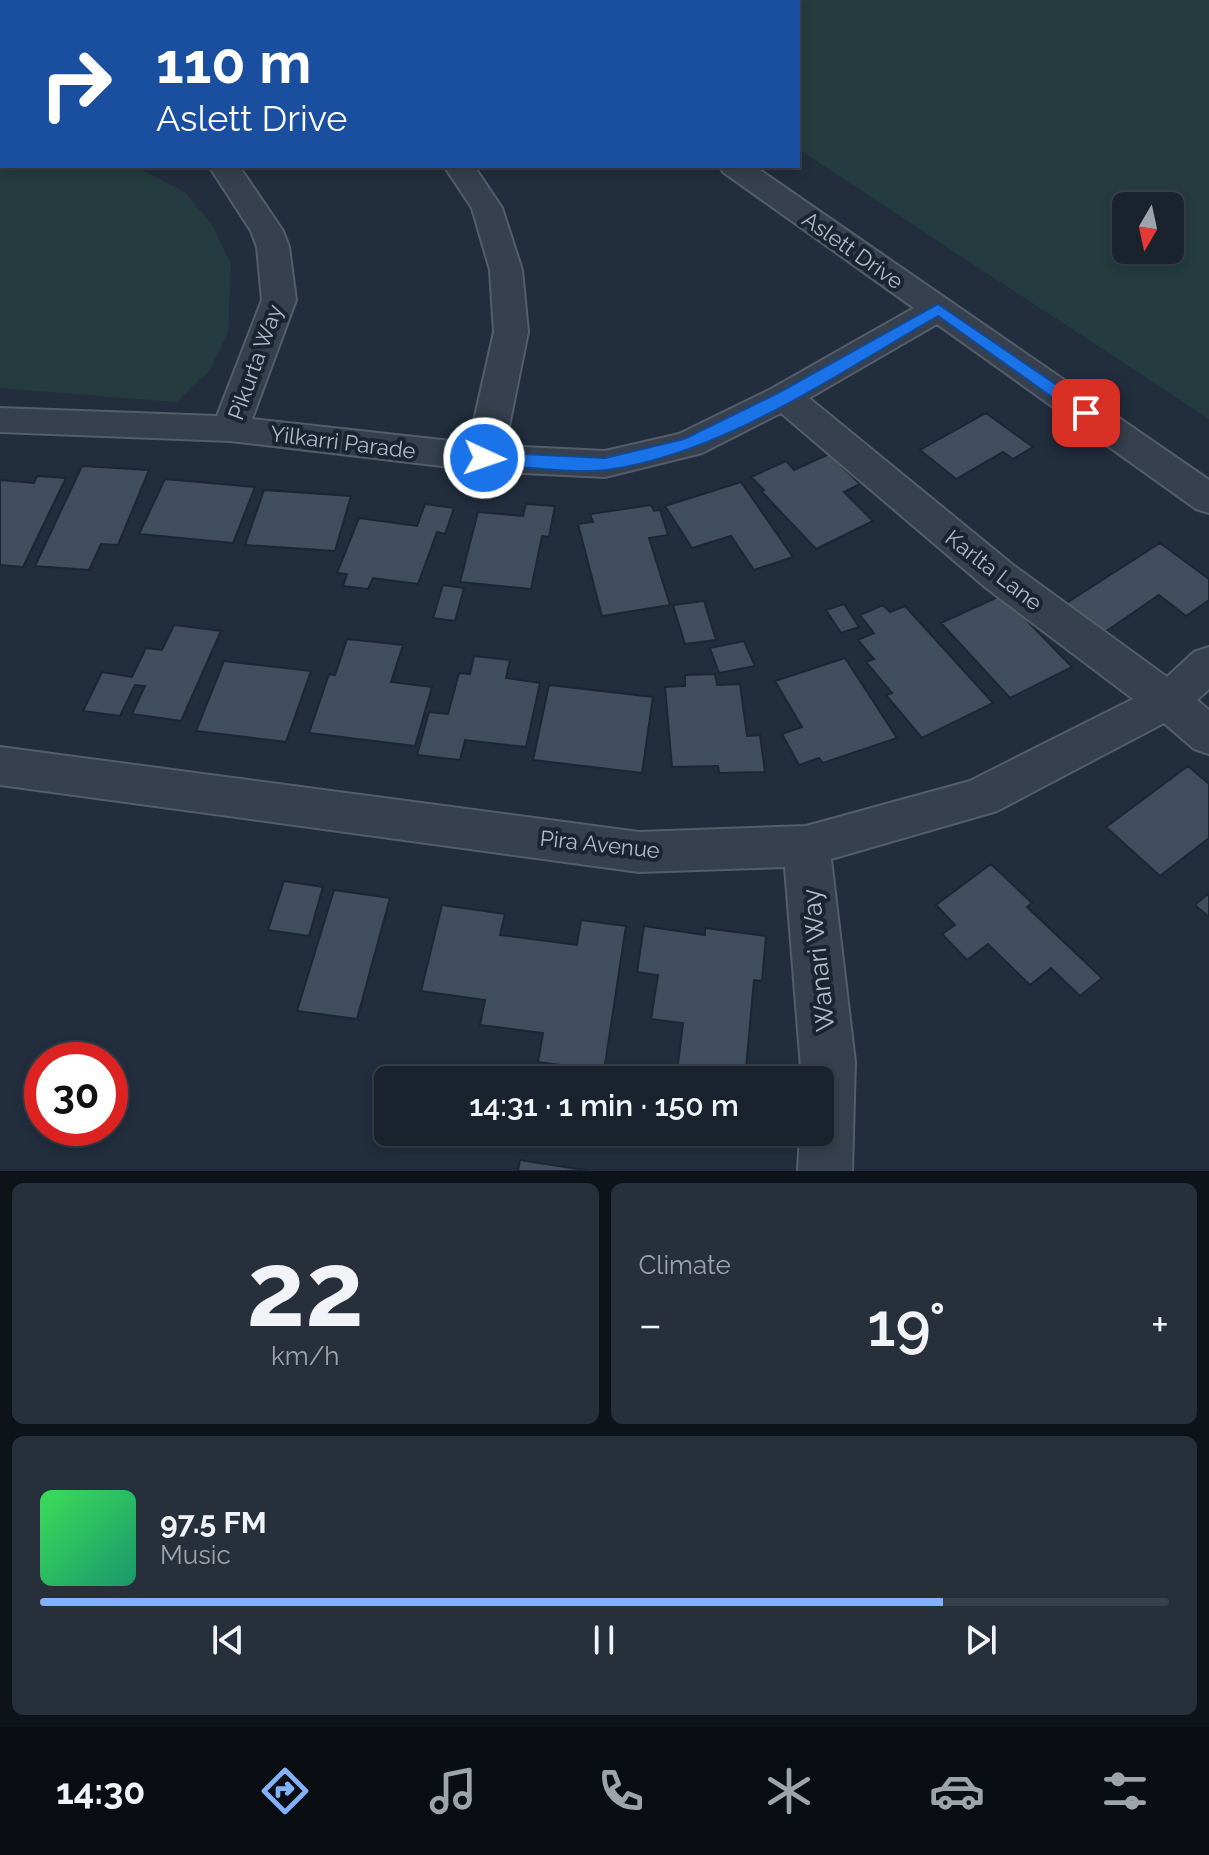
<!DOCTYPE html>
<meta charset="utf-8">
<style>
body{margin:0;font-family:Raleway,sans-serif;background:#272f3a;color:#f1f3f6;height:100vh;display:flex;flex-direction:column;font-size:30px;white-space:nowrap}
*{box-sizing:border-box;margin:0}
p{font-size:26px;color:#9fa4aa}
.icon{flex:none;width:44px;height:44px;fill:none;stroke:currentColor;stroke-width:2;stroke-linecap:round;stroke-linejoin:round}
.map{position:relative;height:1171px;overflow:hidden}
.side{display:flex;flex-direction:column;gap:12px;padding:12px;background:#0e1319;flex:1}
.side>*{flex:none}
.top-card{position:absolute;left:0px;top:0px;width:800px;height:168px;box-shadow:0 4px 12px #0003,0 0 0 2px #383f4a;background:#1a4fa0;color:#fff;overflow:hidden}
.needle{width:52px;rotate:189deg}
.buttons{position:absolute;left:1112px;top:192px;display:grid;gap:16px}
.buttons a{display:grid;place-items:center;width:72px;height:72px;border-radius:12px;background:#1a222e;box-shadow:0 4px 12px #0003,0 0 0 2px #383f4a;font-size:40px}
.speed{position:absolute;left:24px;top:1042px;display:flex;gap:16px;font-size:40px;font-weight:700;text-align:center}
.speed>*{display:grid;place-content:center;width:104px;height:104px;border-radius:50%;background:#1a222e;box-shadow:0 4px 12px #0003,0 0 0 2px #383f4a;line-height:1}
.speed .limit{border:12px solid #d22;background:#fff;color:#111}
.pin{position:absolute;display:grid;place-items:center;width:68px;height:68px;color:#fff;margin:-34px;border-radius:16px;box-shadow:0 4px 12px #0006}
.me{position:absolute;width:88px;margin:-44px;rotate:93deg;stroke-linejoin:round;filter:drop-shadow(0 0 6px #0008)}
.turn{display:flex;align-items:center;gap:28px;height:168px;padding:0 24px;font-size:36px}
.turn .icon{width:104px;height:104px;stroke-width:2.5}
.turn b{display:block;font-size:56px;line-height:68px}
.big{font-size:60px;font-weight:600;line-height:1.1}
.side .widget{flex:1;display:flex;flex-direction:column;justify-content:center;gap:12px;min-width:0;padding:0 28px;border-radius:12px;background:#272f3a}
.side .dial{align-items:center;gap:0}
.dial b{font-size:104px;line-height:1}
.song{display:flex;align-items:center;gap:24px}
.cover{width:96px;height:96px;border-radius:12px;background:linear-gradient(135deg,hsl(130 70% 55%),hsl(160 70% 35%))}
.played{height:8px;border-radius:4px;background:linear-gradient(90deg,#82b2fd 80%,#383f4a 80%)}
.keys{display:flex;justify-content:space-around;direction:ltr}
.heat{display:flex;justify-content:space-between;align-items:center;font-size:44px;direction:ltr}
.side .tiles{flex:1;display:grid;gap:12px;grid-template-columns:1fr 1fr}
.widget:last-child{grid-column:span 2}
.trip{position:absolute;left:374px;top:1066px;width:460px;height:80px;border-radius:12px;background:#1a222e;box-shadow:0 4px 12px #0003,0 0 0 2px #383f4a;font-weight:600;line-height:80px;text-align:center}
.dock{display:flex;height:128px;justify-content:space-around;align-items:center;background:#0a0e12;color:#9fa4aa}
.dock .icon{width:56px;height:56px}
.dock .on{color:#82b2fd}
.dock b{font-size:36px;color:#f1f3f6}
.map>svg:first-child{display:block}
</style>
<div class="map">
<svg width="1209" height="1171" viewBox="0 0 1209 1171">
<rect width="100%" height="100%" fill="#222e3e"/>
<path fill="#243c3f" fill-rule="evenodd" d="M578,0h631v419l-411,-270v-147zM1126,206h44v44h-44z
M0,130l2,36h133l51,27 27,33 18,39 -3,68 -19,38 -33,31 -176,-14z"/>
<path fill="#414e60" stroke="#1d2734" stroke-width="2" d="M986,413l47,34 -20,12 -10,-7 -47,27 -36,-29z
M829,454l31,30 -16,8 29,29 -57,28 -55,-58 3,-1 -13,-13 35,-16 8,9z
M82,466l67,4 -31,75 -17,-1 -12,26 -54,-4z
M37,476l29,2 -43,89 -23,-2v-85l34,3z
M165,479l90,8 -22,56 -94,-9z
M741,482l52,75 -39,13 -23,-34 -39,12 -27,-42z
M264,490l87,6 -16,55 -90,-6z
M425,504l29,4 -9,26 -8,-2 -19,52 -45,-6 -5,11 -25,-3 4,-12 -10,-1 22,-55 58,8z
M526,504l29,2 -6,31 -7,-1 -11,53 -71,-7 18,-70 45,4z
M651,505l3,6 6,-1 8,25 -19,3 21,67 -68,11 -24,-92 15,-2 -3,-8z
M1160,543l49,36v21l-23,16 -27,-21 -57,39 -37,-30z
M443,585l21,3 -9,33 -22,-3z
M1002,595l70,72 -62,31 -69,-75z
M704,601l12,39 -31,4 -12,-39z
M844,604l15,23 -18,6 -15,-23z
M883,605l7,7 15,-6 88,97 -71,35 -36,-43 6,-2 -26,-31 8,-3 -16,-19 16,-7 -14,-18z
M174,625l47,6 -40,90 -49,-7 13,-28 -10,-1 -15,31 -37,-5 19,-39 30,5 14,-29 16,2z
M347,639l56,6 -12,37 41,5 -17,59 -106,-13 20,-59 6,1z
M744,641l11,25 -36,7 -9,-25z
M474,656l36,4 -4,18 34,5 -14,64 -61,-7 -5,20 -43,-5 12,-43 19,2 11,-41 11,1z
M845,658l52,80 -74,25 -4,-5 -20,7 -17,-31 20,-7 -27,-46z
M224,661l87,10 -25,71 -90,-11z
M715,674l2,11 23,-1 7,52 13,-1 5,37 -46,1 -1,-7 -46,1 -7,-80 20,-1v-11z
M549,685l104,12 -11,76 -109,-13z
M1188,766l21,18v54l-49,38 -54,-49z
M991,864l41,39 -5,4 75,71 -22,18 -29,-28 -21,17 -42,-41 -21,16 -25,-26 13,-9 -19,-20z
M284,881l39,6 -14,49 -41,-6z
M334,890l56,8 -33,121 -60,-8z
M1209,893v24l-14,-12z
M442,905l63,9 -5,21 77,10 4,-25 45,6 -22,145 -66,-9 5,-29 -63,-8 5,-25 -64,-9z
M644,926l61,9v-7l61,8 -4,45 -8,-1 -9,100 -68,-8 6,-49 -32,-4 7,-44 -21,-3z
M520,1160l71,11h-73z"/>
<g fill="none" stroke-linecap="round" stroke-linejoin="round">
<g stroke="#545e6b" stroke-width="4">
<path id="minor" d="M0,0l13,2h-11l-2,12z
M461,0h29l1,2h-29z
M0,92h2v18h-2z
M209,166h30l44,65 6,16 7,53 -44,119 217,24 25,-111 -4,-62 -18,-62 -28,-42h30l28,42 20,62 6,62 -23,114 100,5 74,-17 92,-45 143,-81 -191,-136 -4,-6h35l455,314v33l-13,-4 -259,-185 -128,74 204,167 154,112 27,-25 15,-5v42l-12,11 12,10v44l-15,-5 -30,-26 -167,88 -166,48 24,203 -3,109h-54l2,-39h20v-52h-18l-17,-213 -146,5 -639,-87v-38l639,85 167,-6 164,-45 163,-82 -148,-112 -204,-174 -79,40 -97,24 -121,-6 -254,-30 -230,-9v-24l217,8 45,-116 -5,-53 -6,-16z"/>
</g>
<use href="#minor" fill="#36404e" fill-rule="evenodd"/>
</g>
<path fill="#1a73e8" stroke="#114b97" stroke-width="2" d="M938,304l154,105v8h-12l-142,-101c-101,58 -215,138 -332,154 -32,4 -88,-4 -122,-6l-9,-6 9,-6 121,6 79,-19 94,-46z"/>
<g text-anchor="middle" stroke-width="8" stroke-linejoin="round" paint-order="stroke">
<g font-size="22" fill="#b1bbc9" stroke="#1b2532">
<text transform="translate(853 250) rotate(35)" y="8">Aslett Drive</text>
<text transform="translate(255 362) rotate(-70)" y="8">Pikurta Way</text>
<text transform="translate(343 442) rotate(7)" y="8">Yilkarri Parade</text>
<text transform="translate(994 570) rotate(38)" y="8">Karlta Lane</text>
<text transform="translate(600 844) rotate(6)" y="8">Pira Avenue</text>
</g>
<g font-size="26" fill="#b1bbc9" stroke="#1b2532">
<text transform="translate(818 960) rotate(-96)" y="9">Wanari Way</text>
</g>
</g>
</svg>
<div class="buttons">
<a><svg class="needle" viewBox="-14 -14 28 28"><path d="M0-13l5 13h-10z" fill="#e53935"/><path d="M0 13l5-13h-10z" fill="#9fa4aa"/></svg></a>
</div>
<div class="speed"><div class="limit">30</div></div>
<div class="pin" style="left:1086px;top:413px;background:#d93025"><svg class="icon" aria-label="arrive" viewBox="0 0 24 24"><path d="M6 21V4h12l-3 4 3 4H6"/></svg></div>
<svg class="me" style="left:484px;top:458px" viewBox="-20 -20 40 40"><circle r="17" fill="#1a73e8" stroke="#fff" stroke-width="3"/><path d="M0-11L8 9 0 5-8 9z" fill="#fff"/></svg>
<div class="trip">14:31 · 1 min · 150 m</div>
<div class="top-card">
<div class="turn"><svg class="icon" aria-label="right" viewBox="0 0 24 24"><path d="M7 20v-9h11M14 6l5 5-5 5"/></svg><div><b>110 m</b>Aslett Drive</div></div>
</div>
</div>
<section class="side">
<div class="tiles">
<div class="widget dial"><b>22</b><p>km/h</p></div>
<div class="widget"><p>Climate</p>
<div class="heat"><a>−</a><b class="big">19°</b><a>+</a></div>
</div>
<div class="widget">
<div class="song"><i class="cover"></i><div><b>97.5 FM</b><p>Music</p></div></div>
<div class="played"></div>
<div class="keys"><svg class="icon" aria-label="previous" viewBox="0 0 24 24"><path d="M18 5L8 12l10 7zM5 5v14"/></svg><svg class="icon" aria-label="pause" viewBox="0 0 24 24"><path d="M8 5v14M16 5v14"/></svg><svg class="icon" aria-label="next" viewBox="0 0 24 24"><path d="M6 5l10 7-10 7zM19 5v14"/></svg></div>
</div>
</div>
</section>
<nav class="dock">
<b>14:30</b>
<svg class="icon on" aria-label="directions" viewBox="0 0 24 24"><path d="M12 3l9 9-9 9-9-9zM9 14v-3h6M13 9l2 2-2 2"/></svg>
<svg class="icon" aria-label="music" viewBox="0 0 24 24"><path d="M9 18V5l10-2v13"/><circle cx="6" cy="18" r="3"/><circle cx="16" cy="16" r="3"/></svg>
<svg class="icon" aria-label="phone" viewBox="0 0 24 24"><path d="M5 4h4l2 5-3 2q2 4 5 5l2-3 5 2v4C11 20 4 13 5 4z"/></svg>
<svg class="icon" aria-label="climate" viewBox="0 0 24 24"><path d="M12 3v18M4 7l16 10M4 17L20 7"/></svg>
<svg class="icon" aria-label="car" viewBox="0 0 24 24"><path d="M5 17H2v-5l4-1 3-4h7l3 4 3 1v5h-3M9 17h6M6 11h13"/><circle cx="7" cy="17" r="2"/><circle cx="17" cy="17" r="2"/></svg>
<svg class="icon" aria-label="filters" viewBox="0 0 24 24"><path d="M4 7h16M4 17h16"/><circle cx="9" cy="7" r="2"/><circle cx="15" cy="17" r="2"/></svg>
</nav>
